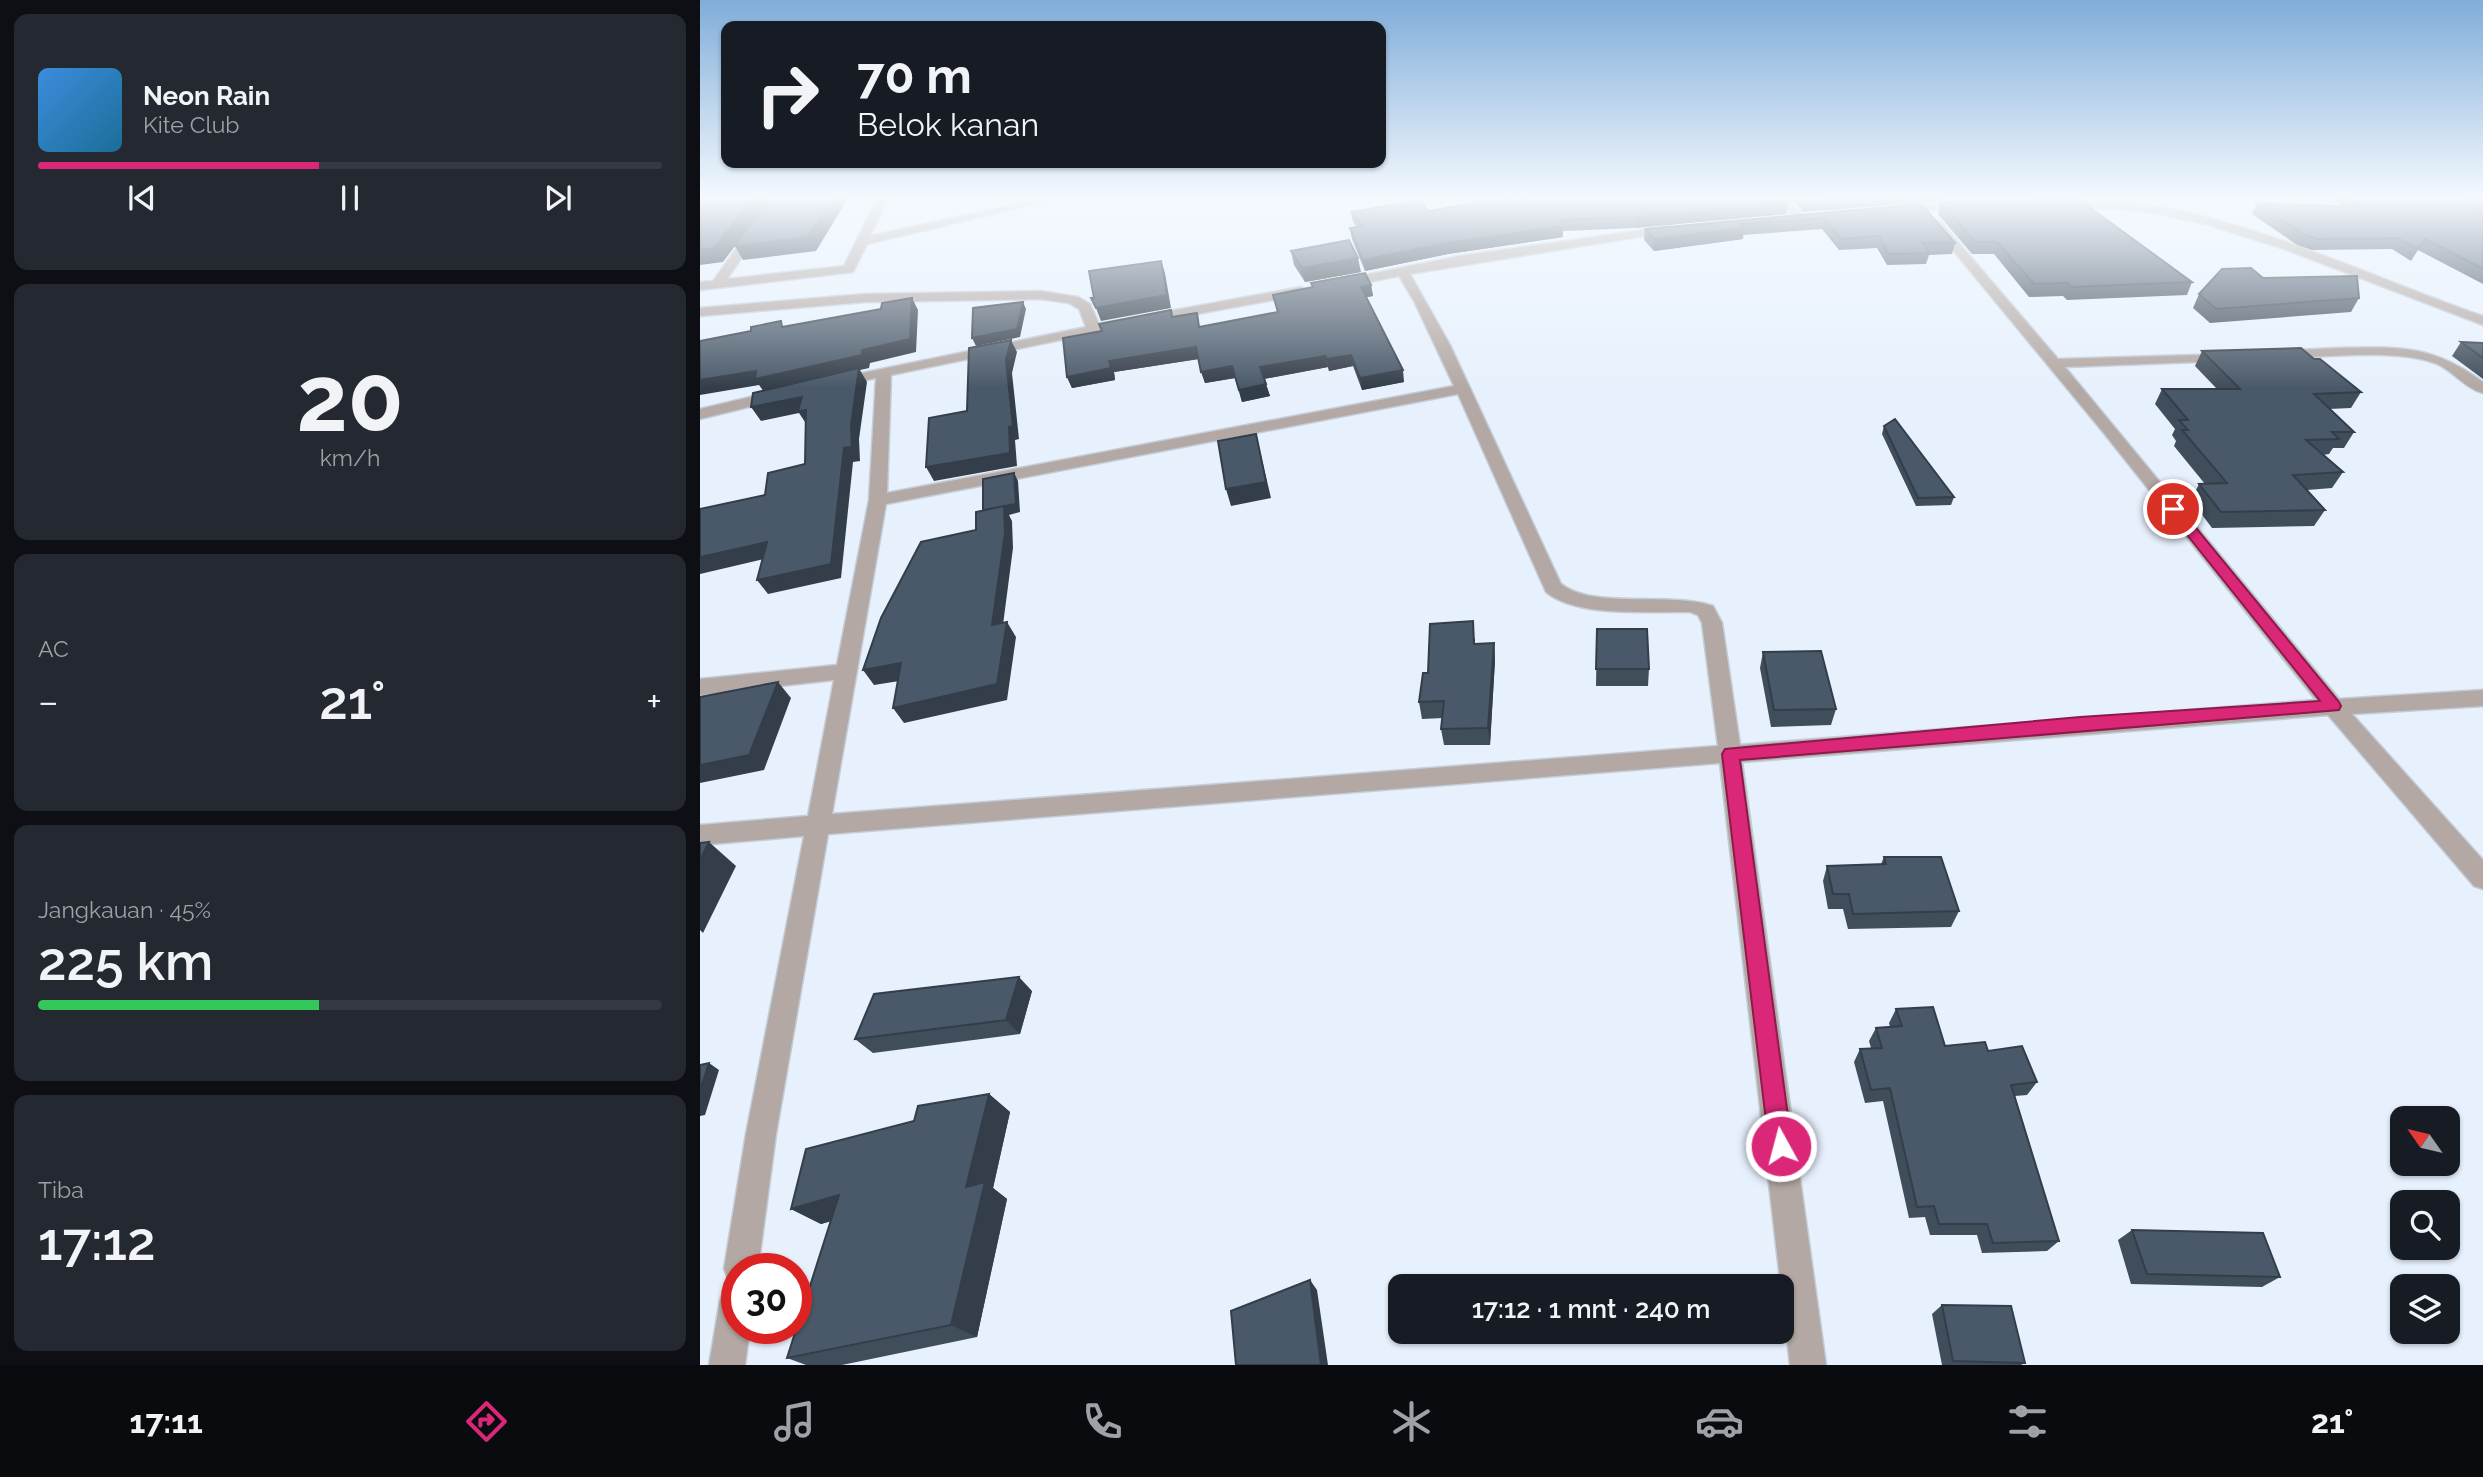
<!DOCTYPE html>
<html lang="id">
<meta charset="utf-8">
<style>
body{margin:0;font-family:Raleway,sans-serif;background:#242831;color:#f1f3f6;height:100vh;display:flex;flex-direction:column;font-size:26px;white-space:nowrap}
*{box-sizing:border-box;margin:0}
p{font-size:23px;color:#9ea1a6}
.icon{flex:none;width:38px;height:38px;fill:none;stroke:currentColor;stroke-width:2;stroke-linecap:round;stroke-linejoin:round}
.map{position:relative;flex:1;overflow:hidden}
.drawer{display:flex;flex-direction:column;gap:14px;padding:14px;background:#0d0f14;width:700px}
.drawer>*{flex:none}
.banner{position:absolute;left:21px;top:21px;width:665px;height:147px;border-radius:14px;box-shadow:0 2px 5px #0004;background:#171b24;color:#f1f3f6;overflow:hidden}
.needle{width:46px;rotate:304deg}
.fabs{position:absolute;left:1690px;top:1106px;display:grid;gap:14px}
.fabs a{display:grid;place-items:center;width:70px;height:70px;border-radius:14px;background:#171b24;box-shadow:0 2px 5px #0004;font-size:35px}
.speed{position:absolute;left:21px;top:1253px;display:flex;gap:14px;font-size:35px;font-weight:700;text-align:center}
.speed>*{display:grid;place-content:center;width:91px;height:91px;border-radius:50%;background:#171b24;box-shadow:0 2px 5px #0004;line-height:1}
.speed .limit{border:10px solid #d22;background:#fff;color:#111}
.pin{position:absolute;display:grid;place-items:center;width:60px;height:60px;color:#fff;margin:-30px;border:4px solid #fff;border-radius:50%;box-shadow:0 2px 7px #0007}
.me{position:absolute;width:77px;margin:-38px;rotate:353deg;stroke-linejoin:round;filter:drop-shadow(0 0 5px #0008)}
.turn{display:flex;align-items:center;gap:24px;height:147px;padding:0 21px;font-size:32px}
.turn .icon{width:91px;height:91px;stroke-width:2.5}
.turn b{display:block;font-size:49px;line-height:60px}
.big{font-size:52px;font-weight:600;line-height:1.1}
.drawer .card{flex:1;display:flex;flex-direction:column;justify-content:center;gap:10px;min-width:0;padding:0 24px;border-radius:14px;background:#242831}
.drawer .dial{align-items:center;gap:0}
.dial b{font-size:91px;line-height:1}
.song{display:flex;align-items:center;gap:21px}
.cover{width:84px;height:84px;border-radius:10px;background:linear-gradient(135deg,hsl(210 70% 55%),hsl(200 70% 35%))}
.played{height:7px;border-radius:4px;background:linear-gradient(90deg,#db2777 45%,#363941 45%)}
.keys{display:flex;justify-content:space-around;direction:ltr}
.heat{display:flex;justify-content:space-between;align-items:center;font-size:38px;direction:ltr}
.charge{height:10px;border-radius:5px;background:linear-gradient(90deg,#34c759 45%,#363941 0)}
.trip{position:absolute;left:688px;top:1274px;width:406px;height:70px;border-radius:14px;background:#171b24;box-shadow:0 2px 5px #0004;font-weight:600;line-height:70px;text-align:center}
.dock{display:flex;height:112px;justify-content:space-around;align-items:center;background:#090b0e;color:#9ea1a6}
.dock .icon{width:49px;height:49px}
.dock .current{color:#db2777}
.dock b{font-size:32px;color:#f1f3f6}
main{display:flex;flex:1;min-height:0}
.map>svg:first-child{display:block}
</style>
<main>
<section class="drawer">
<div class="card">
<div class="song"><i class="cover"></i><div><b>Neon Rain</b><p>Kite Club</p></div></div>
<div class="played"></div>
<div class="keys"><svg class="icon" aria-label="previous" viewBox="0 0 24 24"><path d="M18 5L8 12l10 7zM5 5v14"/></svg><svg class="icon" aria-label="pause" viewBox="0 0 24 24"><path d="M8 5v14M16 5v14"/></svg><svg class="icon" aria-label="next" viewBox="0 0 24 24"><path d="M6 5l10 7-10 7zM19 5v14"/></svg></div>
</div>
<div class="card dial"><b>20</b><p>km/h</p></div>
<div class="card"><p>AC</p>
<div class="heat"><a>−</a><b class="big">21°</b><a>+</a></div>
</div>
<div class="card"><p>Jangkauan · 45%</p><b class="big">225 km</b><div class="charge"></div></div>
<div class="card"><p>Tiba</p><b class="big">17:12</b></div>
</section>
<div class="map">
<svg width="1783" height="1365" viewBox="0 0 1783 1365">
<rect width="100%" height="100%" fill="#e7f1fd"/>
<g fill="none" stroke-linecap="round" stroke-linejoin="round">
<g stroke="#c3cdd8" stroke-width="3">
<path id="minor" d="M73,197h11l-57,82 117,-13 34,-69h11l-19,39 177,-39h19l-199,47 -14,28 -153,18v-8l13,-1z
M501,197h10l3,4 -10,2z
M1078,197h10l16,20 -2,2h-8z
M1359,201c37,0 75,0 112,8 108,22 208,71 312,107v9l-199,-76 -78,-25 -63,-13 -88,-5v-4z
M1267,202l6,3 -2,2 -73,6 -6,-3 6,-3z
M1237,221l4,1 117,137 172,-5 2,3 -7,4 -160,6 274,332 144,-9v16l-131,8 131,146v29l-9,-3 -146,-171 -586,47 84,603h-36l-70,-602 -892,71 -52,300 -18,135h-21v59h13l-5,37h-36l11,-65 5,-12 11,-4 -7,-3 -5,-12 22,-135 58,-298 -104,9v-20l108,-9 26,-136 -134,15v-16l137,-14 32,-165 7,-122 -38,8 -5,-1 -2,-3 2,-3 253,-52 -7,-18 -10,-6 -29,-4 -175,3 -165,14v-8l165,-14 175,-3 38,6 12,7 9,20 202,-37 6,4 -6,4 -207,38 -203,42 -4,118 567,-107 -40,-85 -15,-25 -59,12 -6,-4 1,-3 125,-25 211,-30 4,1v4l-265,43 40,71 111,239c33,26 108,7 152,22l9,17 18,122 576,-45 -213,-268 -170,-206 -2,-2zM758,394l88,198c32,26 103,19 144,20l8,3 4,8 16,123 -886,68 54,-310z
M1638,348c62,-1 93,-4 145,34v11c-17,-4 -30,-22 -46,-29 -39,-16 -116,-7 -159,-5l-7,-4 7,-4z
M80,390l5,2 3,3 -3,3 -85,21v-10z"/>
</g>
<use href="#minor" fill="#b3a8a3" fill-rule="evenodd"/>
</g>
<path fill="#404d5a" d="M772,197h29l1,2 284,15 -152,14 -71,3v6l-115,17 -83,17 -13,-32 -2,-11 7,-1 -4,-5 -2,-10 77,-1 45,-7z
M1091,197h268l-1,2h-95l-160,13z
M1630,197h153v87l-65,-34 -7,11 -19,-12 -80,1 -15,-5 -45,-31 5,-11 85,3z
M1240,202l252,80 -5,13 -120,5 -4,-4 -34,1 -35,-43h-22l-34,-40z
M1221,204l34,39 -3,11 -23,1 -3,9 -39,1 -10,-17 -38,2 -17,-21 -79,6v4l-89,12 -10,-11 1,-11z
M591,251l70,21 -56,10 -11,-17z
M1563,278l96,20 -8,14 -141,11 -17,-15 6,-14z
M611,283l60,2 2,11 -7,1 38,85 -42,8 -9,-24 -24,5 -1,-4 -64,12 6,17 -28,6 -7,-24 -30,5 -7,-24 -84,13 1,8 -43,8 -5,-11 35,-46 71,-14 27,10 78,-15 -5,-17 39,-7z
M1761,342l22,1v36l-31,-23z
M1502,351l112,8 47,33 -10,16 -22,1 25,23 -10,16h-11l-4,6 -6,1 20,17 -11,16 -25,2 18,20 -11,16 -102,2 -21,-28 8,-16h6l-31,-38 2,-5 -4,-6 3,-6 -20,-25 7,-15h55l-22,-23z
M1184,426l70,71 -3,8 -35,1 -34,-72z
M897,629l52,40 -1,17h-52z
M775,638v6l19,-1 1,17 -5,85h-46l-3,-16 2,-11 -21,1 -3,-17 9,-29z
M1063,652l73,57 -5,16 -60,2 -11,-59z
M1184,857l75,54 -8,16 -103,2 -5,-20h-15l-5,-28 4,-15 54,-2z
M332,991l-12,43 -147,19 -18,-14z
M1196,1009l49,37 43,5 49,31 -10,13 -12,1 44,145 -12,10 -65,2 -5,-18h-47l-5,-18 -16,1 -26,-117 -18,2 -11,-41 6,-13 11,-1 -2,-7 7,-13 14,-1 -1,-4z
M289,1094l21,18 -17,76 14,11 -30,138 -135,28h-36l-19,-7 44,-137 -10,3 -30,-15 123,-88z
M1432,1230l148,47 -18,10 -131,-3 -13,-44z
M1242,1305l83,58 -4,2h-79l-10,-51z"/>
<path fill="#343e4a" d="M54,197h122l-29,3 -31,51 -73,9 -8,-14 -12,16 -23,3v-15z
M1088,203l-2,11 -152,14v-11z
M863,226v11l-115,17 -83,17 -2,-11 84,-17z
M1044,228l-1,11 -89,12v-12z
M658,258l3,14 -56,10 -3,-14z
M461,261l4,12 6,35 -70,13 -5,-13z
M671,285l2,11 -10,2 -2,-11z
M212,298l6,12 -2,42 -46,11 -1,5 -9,2 7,12 -8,57 1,22 -7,1 -12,116 -73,16 -11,-14 87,-132 7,-23 8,-55 -95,22 -5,-7 -59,10v-15l162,-30z
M323,302l3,7 -6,28 -44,9 -4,-8z
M311,340l6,12 -5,21 7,66 -4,1 2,26 -83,15 -8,-14 80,-107z
M496,347l3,12 -85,13 1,8 -43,8 -5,-11 42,-16z
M651,355l2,11 -24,5 -2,-12z
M625,356l3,11 -65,12 -3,-12z
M532,366l3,12 -30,5 -4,-11z
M703,370l1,12 -42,8 -2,-12z
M566,384l4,12 -28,6 -3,-12z
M102,397l8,13 -3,15 -8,-12 -38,8 -10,-14z
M556,434l15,64 -40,8 -5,-17z
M314,473l4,8 2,31 -11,3 3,6 1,27 -12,92 -9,-15 12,-119z
M67,542l10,14 -77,18v-17z
M307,622l9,15 -9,63 -103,23 -11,-15z
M794,643l1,17 -5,85 -2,-17z
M201,663l11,16 -38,6 -11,-15z
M78,682l13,16 -27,72 -64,13v-18z
M9,842l27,24 -33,67 -3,-3v-70z
M319,977l13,14 -12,43 -14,-14z
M9,1063l10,7 -14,45 -5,1v-26z
M289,1094l21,18 -17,76 14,11 -30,138 -26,-12 15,-138z
M139,1195l28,16 -46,13 -30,-15z
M610,1280l7,10 11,75h-7z"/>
<path fill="#4a5969" stroke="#343e4a" stroke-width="2" d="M0,197h54l-40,51 -14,2z
M70,197h64l-26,40 -73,9z
M774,197h27l1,2 33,-2h248l5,6 -154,14 -73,3 2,6 -116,17 -84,17 -13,-32 13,-2 -12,-14 70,-12 7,11 48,-8z
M1101,197h66l-62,5z
M1649,197h111l23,16v56l-58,-30 -7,10 -20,-11 -80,1 -15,-5 -46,-31 104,4z
M1378,199l114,83 -121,5 -3,-4 -34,1 -37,-42h-22l-35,-40z
M1221,204l34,39h-32l6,10 -40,1 -10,-18 -38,3 -17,-21 -84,6 4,4 -90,11 -9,-10z
M649,240l9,18 -56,10 -11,-17z
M461,261l6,34 -71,13 -5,-10h3l-5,-27z
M1551,268l12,10 94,-2 2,22 -143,11 -17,-15 23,-25z
M665,273l6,12 -10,2 42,83 -43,8 -9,-23 -24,4 -2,-3 -65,11 6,17 -27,6 -7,-24 -31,6 -5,-25 -87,14 2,7 -44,9 -4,-39 39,-7 -3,-7 72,-14 1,7 25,-4 2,14 79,-15 -5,-17 40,-8 -2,-4z
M212,298l-2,41 -48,11v5l-107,24 1,-8 -56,9v-39l51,-10v-4l30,-6 1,6 99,-18 1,-6z
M323,302l-6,27 -45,9 1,-30z
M311,340l-5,20 7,66 -4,1 1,26 -84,14 3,-49 38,-7 2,-63z
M1761,342l22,1v15z
M1601,348l13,11h6l41,33 -47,2 40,38h-22l7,7 -33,1 37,32 -50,3 32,35 -104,2 -22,-28 28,-1 -45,-53h6l-9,-10h9l-26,-31h78l-38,-38z
M159,368l-8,57 1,22 -8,1 -13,116 -74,16 10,-38 -67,15v-48l65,-14 3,-22 37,-9 1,-54 -8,1 4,-14 -51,10 2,-14z
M1195,419l59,78 -36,1 -34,-72z
M556,434l10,48 -40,7 -8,-48z
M314,473l2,31 -33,6v-31z
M304,506l1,27 -13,92 15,-3 -10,62 -104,24 8,-45 -38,7 18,-52 40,-76 55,-12v-18z
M773,621l1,23 20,-1 -6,85 -47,1 3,-28 -25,1 4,-29h5l2,-49z
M897,629h50l2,40h-53z
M1121,651l15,58 -62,1 -11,-58z
M78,682l-29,73 -49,10v-68z
M9,842l-9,18v-17z
M1184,857h57l18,54 -106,3 -4,-20h-16l-6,-28 59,-2z
M319,977l-13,43 -151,19 19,-45z
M1233,1007l12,39 40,-4 3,9 34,-5 15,36 -26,3 48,156 -66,2 -6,-19h-48l-5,-18 -17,1 -27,-119 -19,2 -11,-41 22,-1 -6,-20 26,-2 -6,-17z
M9,1063l-9,27v-25z
M289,1094l-23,93 19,-5 -34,143 -164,33 52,-163 -48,14 15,-60 108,-28 4,-15z
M1432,1230l131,3 17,44 -133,-3z
M610,1280l11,85h-85l-5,-54z
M1242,1305l69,1 14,57 -72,-2z"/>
<linearGradient id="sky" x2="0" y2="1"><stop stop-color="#80add9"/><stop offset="0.51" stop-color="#f4f9fe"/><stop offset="1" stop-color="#f4f9fe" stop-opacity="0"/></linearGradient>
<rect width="1783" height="388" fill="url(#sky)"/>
<path fill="#db2777" stroke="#8e194d" stroke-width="2" d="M1473,505l5,1 161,196 2,4 -2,4 -599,50 52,386 -3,8 -8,3 -8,-3 -4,-8 -47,-392 3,-5 355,-32 240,-16 -152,-190v-5z"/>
</svg>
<div class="fabs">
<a><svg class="needle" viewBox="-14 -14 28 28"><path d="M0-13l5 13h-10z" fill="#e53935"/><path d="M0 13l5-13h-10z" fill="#9ea1a6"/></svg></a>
<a><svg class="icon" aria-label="search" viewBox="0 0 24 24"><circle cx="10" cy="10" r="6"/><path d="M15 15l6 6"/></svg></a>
<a><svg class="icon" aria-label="layers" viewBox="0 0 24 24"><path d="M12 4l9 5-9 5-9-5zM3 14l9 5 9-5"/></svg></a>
</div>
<div class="speed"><div class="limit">30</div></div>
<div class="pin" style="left:1473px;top:509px;background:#d93025"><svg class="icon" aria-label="arrive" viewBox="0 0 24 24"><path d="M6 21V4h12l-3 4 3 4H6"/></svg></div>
<svg class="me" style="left:1081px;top:1146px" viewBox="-20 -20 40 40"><circle r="17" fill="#db2777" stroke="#fff" stroke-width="3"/><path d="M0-11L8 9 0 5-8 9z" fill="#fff"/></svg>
<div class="trip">17:12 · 1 mnt · 240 m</div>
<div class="banner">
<div class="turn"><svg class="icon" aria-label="right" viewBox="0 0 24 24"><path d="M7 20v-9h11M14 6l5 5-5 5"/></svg><div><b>70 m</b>Belok kanan</div></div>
</div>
</div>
</main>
<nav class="dock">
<b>17:11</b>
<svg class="icon current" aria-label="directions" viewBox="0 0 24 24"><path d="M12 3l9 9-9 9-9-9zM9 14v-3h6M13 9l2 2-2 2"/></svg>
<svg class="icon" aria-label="music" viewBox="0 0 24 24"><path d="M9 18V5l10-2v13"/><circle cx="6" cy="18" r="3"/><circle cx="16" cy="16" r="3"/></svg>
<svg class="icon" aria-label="phone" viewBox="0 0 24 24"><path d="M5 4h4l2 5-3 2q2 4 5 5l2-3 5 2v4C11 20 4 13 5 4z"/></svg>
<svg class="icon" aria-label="climate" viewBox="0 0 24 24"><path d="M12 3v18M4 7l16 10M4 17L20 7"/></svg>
<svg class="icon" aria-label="car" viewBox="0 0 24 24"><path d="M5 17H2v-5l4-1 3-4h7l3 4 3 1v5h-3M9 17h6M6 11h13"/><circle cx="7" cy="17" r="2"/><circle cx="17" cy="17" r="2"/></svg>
<svg class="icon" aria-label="filters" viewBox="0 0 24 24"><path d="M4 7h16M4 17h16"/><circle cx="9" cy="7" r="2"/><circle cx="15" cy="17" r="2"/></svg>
<b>21°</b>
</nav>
